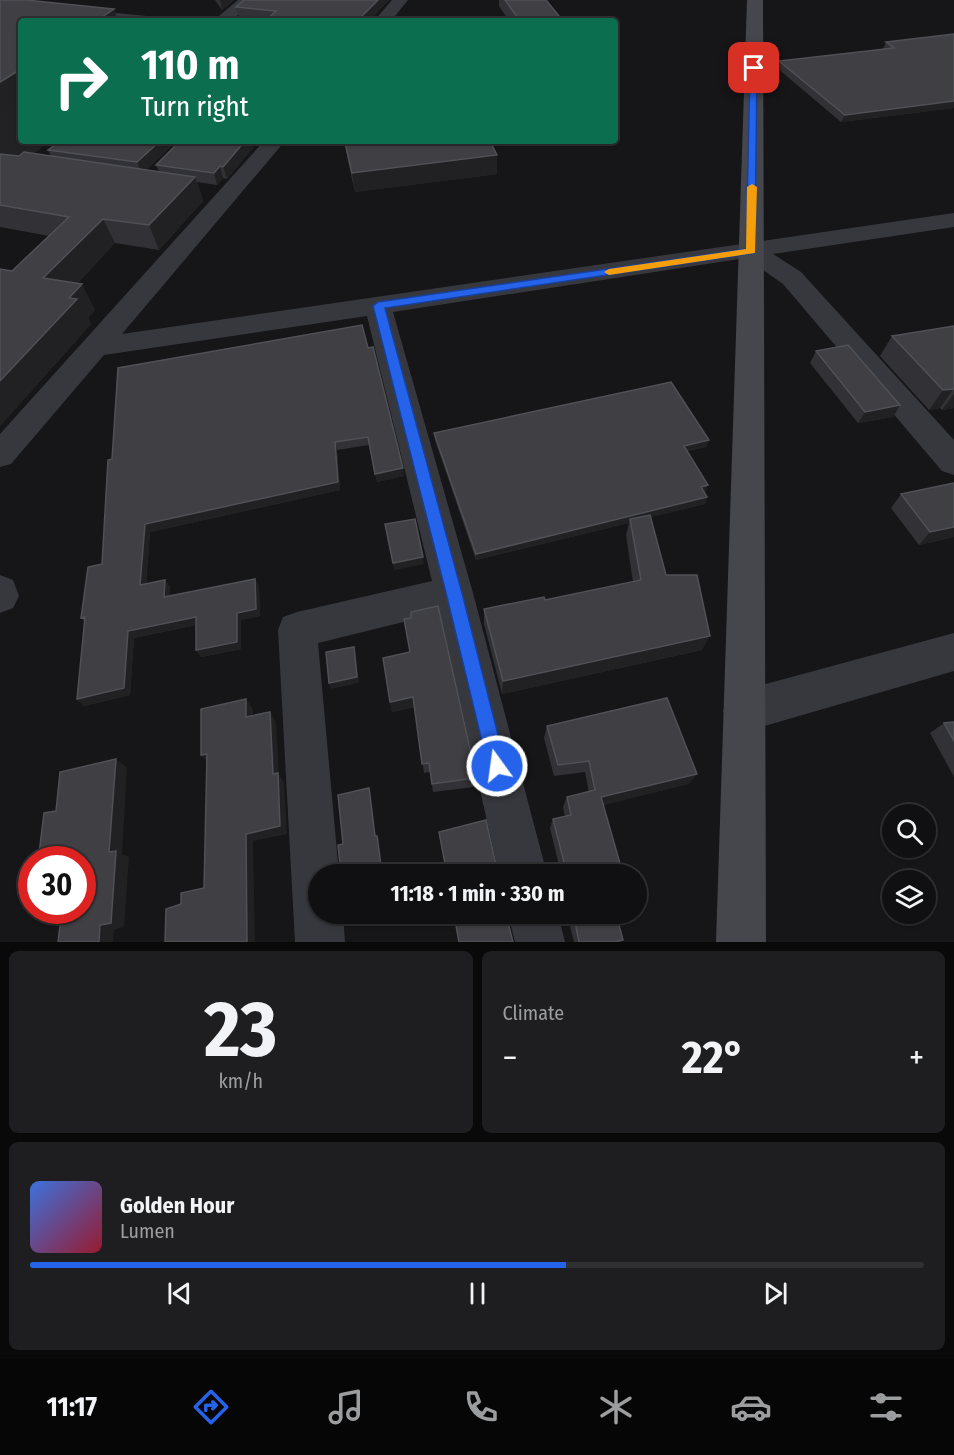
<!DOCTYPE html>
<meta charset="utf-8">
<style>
body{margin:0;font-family:"Fira Sans Condensed",sans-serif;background:#1e1e20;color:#f1f3f6;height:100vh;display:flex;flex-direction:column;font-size:22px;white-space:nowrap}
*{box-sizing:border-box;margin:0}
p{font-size:20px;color:#9c9d9f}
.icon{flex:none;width:33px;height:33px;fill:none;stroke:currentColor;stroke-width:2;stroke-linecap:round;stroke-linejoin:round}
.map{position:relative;height:942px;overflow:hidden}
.details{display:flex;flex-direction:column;gap:9px;padding:9px;background:#09090a;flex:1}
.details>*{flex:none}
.banner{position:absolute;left:18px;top:18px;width:600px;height:126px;border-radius:6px;box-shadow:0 2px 4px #0004,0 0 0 2px #303032;background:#0b6e4f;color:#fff;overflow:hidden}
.controls{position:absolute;left:882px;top:804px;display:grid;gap:12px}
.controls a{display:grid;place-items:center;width:54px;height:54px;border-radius:50%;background:#101012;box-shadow:0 2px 4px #0004,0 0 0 2px #303032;font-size:30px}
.speed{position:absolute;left:18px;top:846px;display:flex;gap:12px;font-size:30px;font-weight:700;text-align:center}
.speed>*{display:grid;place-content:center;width:78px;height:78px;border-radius:50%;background:#101012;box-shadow:0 2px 4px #0004,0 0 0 2px #303032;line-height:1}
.speed .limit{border:9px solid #d22;background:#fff;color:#111}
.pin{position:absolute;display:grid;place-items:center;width:51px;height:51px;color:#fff;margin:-26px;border-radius:12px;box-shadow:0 3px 9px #0006}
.me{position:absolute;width:66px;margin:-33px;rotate:346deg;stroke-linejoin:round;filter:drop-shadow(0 0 4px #0008)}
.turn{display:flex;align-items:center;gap:21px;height:126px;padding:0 24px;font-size:27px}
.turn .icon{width:78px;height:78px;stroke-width:2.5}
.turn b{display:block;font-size:42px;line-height:51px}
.big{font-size:45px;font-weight:700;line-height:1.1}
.details .card{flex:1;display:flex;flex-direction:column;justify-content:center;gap:9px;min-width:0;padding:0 21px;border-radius:9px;background:#1e1e20}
.details .dial{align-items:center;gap:0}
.dial b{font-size:78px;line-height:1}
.song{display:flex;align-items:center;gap:18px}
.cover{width:72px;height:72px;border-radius:9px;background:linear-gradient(135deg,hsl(220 70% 55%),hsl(350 70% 35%))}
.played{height:6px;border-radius:3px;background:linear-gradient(90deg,#2563eb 60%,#303032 60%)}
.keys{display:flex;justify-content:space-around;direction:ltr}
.heat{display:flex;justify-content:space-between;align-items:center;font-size:33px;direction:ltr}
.details .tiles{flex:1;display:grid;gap:9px;grid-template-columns:1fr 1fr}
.card:last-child{grid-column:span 2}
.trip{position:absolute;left:308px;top:864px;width:339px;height:60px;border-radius:30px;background:#101012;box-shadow:0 2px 4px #0004,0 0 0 2px #303032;font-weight:700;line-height:60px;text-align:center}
.tabs{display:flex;height:96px;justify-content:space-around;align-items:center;background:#060607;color:#9c9d9f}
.tabs .icon{width:42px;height:42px}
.tabs .current{color:#2563eb}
.tabs b{font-size:27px;color:#f1f3f6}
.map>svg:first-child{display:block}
</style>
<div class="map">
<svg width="954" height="942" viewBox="0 0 954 942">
<rect width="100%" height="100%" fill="#161618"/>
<path fill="#222225" d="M0,9l21,12v120h29l-24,19 -26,-4z"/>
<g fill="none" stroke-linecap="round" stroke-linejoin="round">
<path fill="#37383d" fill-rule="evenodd" d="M238,0h17l-24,21h-18z
M392,0h16l-17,21h-17z
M0,2l147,14 8,5h-58l-97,-9z
M264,141h21l-163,193 832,-121v14l-181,27 28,18 153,168v35l-12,-4 -159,-187 -37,-26 -353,54 80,281 74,281h-48l-59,-261 -122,30 21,231h-21v40h25l2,28h-50l-17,-312 5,-13 14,-5 135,-31 -65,-265 -263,39 -93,109 -11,3v-33z
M0,575l13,5 6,16 -6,12 -13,5z
M954,633v38l-210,61 -15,-6 -6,-15 6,-15 15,-6z
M508,914h50l7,28h-50z"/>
<path fill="#45474d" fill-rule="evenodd" d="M747,0h16l3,942h-50z"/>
</g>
<path fill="#323236" d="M215,0h19l-12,10z
M244,0h145l-20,21 -103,-1 -27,-3 -3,-10z
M499,0h47l17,21h-54l-10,-15z
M954,34v74l-113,14 -64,-54 2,-7 104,-12 3,-7z
M177,141l-31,29 13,1 -3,-6 107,-24 -7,5v-2l-29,35 -4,-1 -6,7 -20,-3 6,19 -44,49 -44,-7 -38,41 18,26 -7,8 3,6 -91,102v-157l12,2 37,-35 -49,-9v-73l19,2h32l-3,-6z
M353,141h137l7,33 -142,18 -7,-31 -3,-18z
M954,326v82l-12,2 -2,-2 -11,2 -49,-54 12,-20z
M368,348l36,128 -27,6 -8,-37 -32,5 3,40 -190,42 -4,52 19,-4 5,7 -1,9 86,-17 4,8 1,29 -19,4v29l-40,8 -5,-7v-25l-62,13 -4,57 -46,11 -7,-7 8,-77 -4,-4 21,-54 10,-105z
M816,351l84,54 -7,12 -35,6 -48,-60z
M434,433l275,7 -3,7 -19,4 19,41h-2l3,5 -2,7 -54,13 15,58 36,75 -200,44 -18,-70v-15l61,-9 88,-18 -7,-47 3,-12 -153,37 -41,-120z
M901,494l53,43 -35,8 -28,-37z
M383,658l90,104v9h-1l2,16 -41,5 -3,-20 -6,1 -9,-66 -23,5z
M954,722v55l-24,-44 14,-10z
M547,726l150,48 -9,10 -85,21 20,69h-62l-11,-46 3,-9 12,-3 -2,-9 4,-10 22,-5 -4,-20 -31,4 -10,-38z
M570,914h46l7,26 -3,2h-46l-5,-19 3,-3z"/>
<path fill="#212124" d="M220,0h14l-12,10z
M378,0h11l-20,21h-12z
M114,9l4,12h-22z
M21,69v29l-21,15v-31z
M954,101v7l-113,14 4,-7z
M160,141h17l-35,33 -5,-12z
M245,141h18l-7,5v-2l-29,35 -4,-12z
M497,155v19l-142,18 -3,-19z
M220,166l3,12 -6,7 -3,-12z
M195,177l8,24 -44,49 -10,-25z
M103,219l12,24 -57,61 -15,-26z
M82,284l13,26 -7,8 3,6 -91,102v-45l69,-83z
M954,388l-14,20 -11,2 14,-20z
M954,394v14l-12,2z
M900,405l-7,12 -35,6 7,-11z
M709,440l-3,7 -25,6 3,-7z
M335,442l2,8 3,40 -190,42 -5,60 -5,-7 5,-61z
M403,468l1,8 -27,6 -2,-8z
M708,485l-2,7 -8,2 3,-7z
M707,497l-2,7 -74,18 -1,-3 -1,4 -153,37v-6z
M954,527v10l-35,8 11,-13z
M423,557l1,7 -30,6 -1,-7z
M255,579l4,8 1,29 -19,4v29l-40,8 -5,-7 41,-37z
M165,580l5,7 -1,18 -5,-8z
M196,617l5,7 -67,14 -4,57 -46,11 -7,-7 51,-68z
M710,636l-8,14 -200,44 1,-13z
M354,647l2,6 3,30 -28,6 -2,-6z
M413,697l2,10 -23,5 -2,-10z
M246,699l7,10v18l-7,-10z
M270,712l6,10 3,53 5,7 3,52 -34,7 2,101h-8l-1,-108 27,-60z
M207,754l2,10 -8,-9z
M116,759l11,9 -5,86 7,3 -5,70 -10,3 -1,12h-14l10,-90z
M697,774l-9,10 -92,23 5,-10z
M369,788l2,4 5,48 -1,-4z
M377,836l2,3 4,35h-1z
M69,846l14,7 -27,7h-4l-13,-6z"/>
<path fill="#3f3f44" stroke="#4f5156" stroke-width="1.5" d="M0,0h27h-1l88,9 -18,12h-75v48l-21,13z
M244,0h134l-21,21h-92l11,-10 -40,-4z
M505,0h41l17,21h-43z
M954,34v67l-109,14 -66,-54 115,-13 -8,-6z
M60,141h100l-23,21 -89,-12z
M180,141h65l-22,26 -3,-1 -6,7 -58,-8z
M355,141h135l7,14 -145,18 -7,-30z
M24,152l171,25 -46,48 -46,-6 -60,59 39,6 -13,14 8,1 -77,82v-112l12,2 57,-54 -69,-12v-51l19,2z
M362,325l6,23 5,-1 30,121 -28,6 -7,-37 -33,5 3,40 -193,42 -5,61 25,-5 -1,17 91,-18 1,30 -19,4v29l-41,8v-33l-68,14 -4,57 -47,11 8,-82 -4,1 7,-51 14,-3 6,-104 4,-1 6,-91z
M954,326v63l-11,1 -51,-54z
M848,345l52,60 -35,7 -49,-61z
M671,382l38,58 -25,6 24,39 -7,2 6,10 -231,57 -42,-121z
M954,483v44l-24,5 -29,-38z
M650,515l16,60h31l13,61 -207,45 -19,-72 60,-12 1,3 96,-20 -11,-61z
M415,519l8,38 -30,6 -8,-39z
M438,606l35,156h-2l3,16 -42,6 -3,-21 -7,1 -9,-67 -23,5 -7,-44 27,-6 -6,-33 7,-1v-6z
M354,647l3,30 -28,6 -3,-31z
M667,698l30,76 -96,23 22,77h-56l-14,-55 18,-4 -4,-18 28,-7 -6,-29 -31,4 -11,-39z
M246,699v18l24,-5 3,62 5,-1 2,53 -34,8 1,108h-82l1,-33 15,-5v-11l23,-5 3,-134 -6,1v-46z
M954,722v19l-10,-18z
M116,759l-7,93 7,-1 -5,72 -11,2 -1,17h-41l4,-32h20v-50h-14l1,-14 -30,8 5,-41 12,-2 4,-39z
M369,788l6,48h2l5,38h-41l-3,-29 5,-1 -5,-49z
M486,820l12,54h-51l-8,-42z
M454,914h52l7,28h-54z
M576,914h40l7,26 -9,2h-35l-5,-25 3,-1z"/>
<path fill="#2563eb" stroke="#184099" stroke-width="1.5" d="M754,66l3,2 -2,185 -370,55 77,285 44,173 -3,7 -6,2 -7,-2 -2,-7 -42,-173 -73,-287 5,-4 368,-53 4,-181z"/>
<path fill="#f59e0b" d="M752,184l5,3 -2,66 -146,22 -5,-3 5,-3 137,-20 1,-62z"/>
</svg>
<div class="controls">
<a><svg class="icon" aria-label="search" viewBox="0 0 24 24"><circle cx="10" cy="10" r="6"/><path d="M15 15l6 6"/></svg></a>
<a><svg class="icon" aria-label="layers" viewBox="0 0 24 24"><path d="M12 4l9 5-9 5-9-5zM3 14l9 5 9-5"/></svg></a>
</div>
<div class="speed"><div class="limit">30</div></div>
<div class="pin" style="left:754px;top:68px;background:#d93025"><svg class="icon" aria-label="arrive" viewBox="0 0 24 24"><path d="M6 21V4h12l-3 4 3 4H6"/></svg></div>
<svg class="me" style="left:497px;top:766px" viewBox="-20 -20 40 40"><circle r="17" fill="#2563eb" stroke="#fff" stroke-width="3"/><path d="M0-11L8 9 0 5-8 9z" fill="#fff"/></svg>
<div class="trip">11:18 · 1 min · 330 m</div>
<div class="banner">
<div class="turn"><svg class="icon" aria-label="right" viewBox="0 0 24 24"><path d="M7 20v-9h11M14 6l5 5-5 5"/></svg><div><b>110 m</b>Turn right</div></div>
</div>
</div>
<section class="details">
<div class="tiles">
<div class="card dial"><b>23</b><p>km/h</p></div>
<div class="card"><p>Climate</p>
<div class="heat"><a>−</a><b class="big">22°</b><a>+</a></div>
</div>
<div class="card">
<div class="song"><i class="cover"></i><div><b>Golden Hour</b><p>Lumen</p></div></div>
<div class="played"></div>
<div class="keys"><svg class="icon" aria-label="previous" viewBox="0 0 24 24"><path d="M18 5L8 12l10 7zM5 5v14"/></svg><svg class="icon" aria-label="pause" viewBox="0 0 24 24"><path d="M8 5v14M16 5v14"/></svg><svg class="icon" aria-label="next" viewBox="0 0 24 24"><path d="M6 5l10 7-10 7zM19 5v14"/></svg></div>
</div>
</div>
</section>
<nav class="tabs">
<b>11:17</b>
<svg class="icon current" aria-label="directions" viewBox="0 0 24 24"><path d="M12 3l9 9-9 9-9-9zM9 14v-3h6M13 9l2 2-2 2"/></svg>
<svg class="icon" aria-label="music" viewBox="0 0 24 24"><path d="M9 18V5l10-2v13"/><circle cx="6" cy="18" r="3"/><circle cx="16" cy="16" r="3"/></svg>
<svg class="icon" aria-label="phone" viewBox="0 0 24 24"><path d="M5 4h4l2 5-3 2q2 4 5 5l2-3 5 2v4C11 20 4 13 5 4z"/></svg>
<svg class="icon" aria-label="climate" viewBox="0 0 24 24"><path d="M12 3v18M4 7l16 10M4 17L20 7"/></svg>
<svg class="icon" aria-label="car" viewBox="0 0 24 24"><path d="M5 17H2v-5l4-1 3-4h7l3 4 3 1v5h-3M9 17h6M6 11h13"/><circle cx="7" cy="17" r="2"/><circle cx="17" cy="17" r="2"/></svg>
<svg class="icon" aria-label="filters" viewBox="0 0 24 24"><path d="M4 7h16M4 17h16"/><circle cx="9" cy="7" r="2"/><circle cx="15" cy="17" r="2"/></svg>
</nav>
